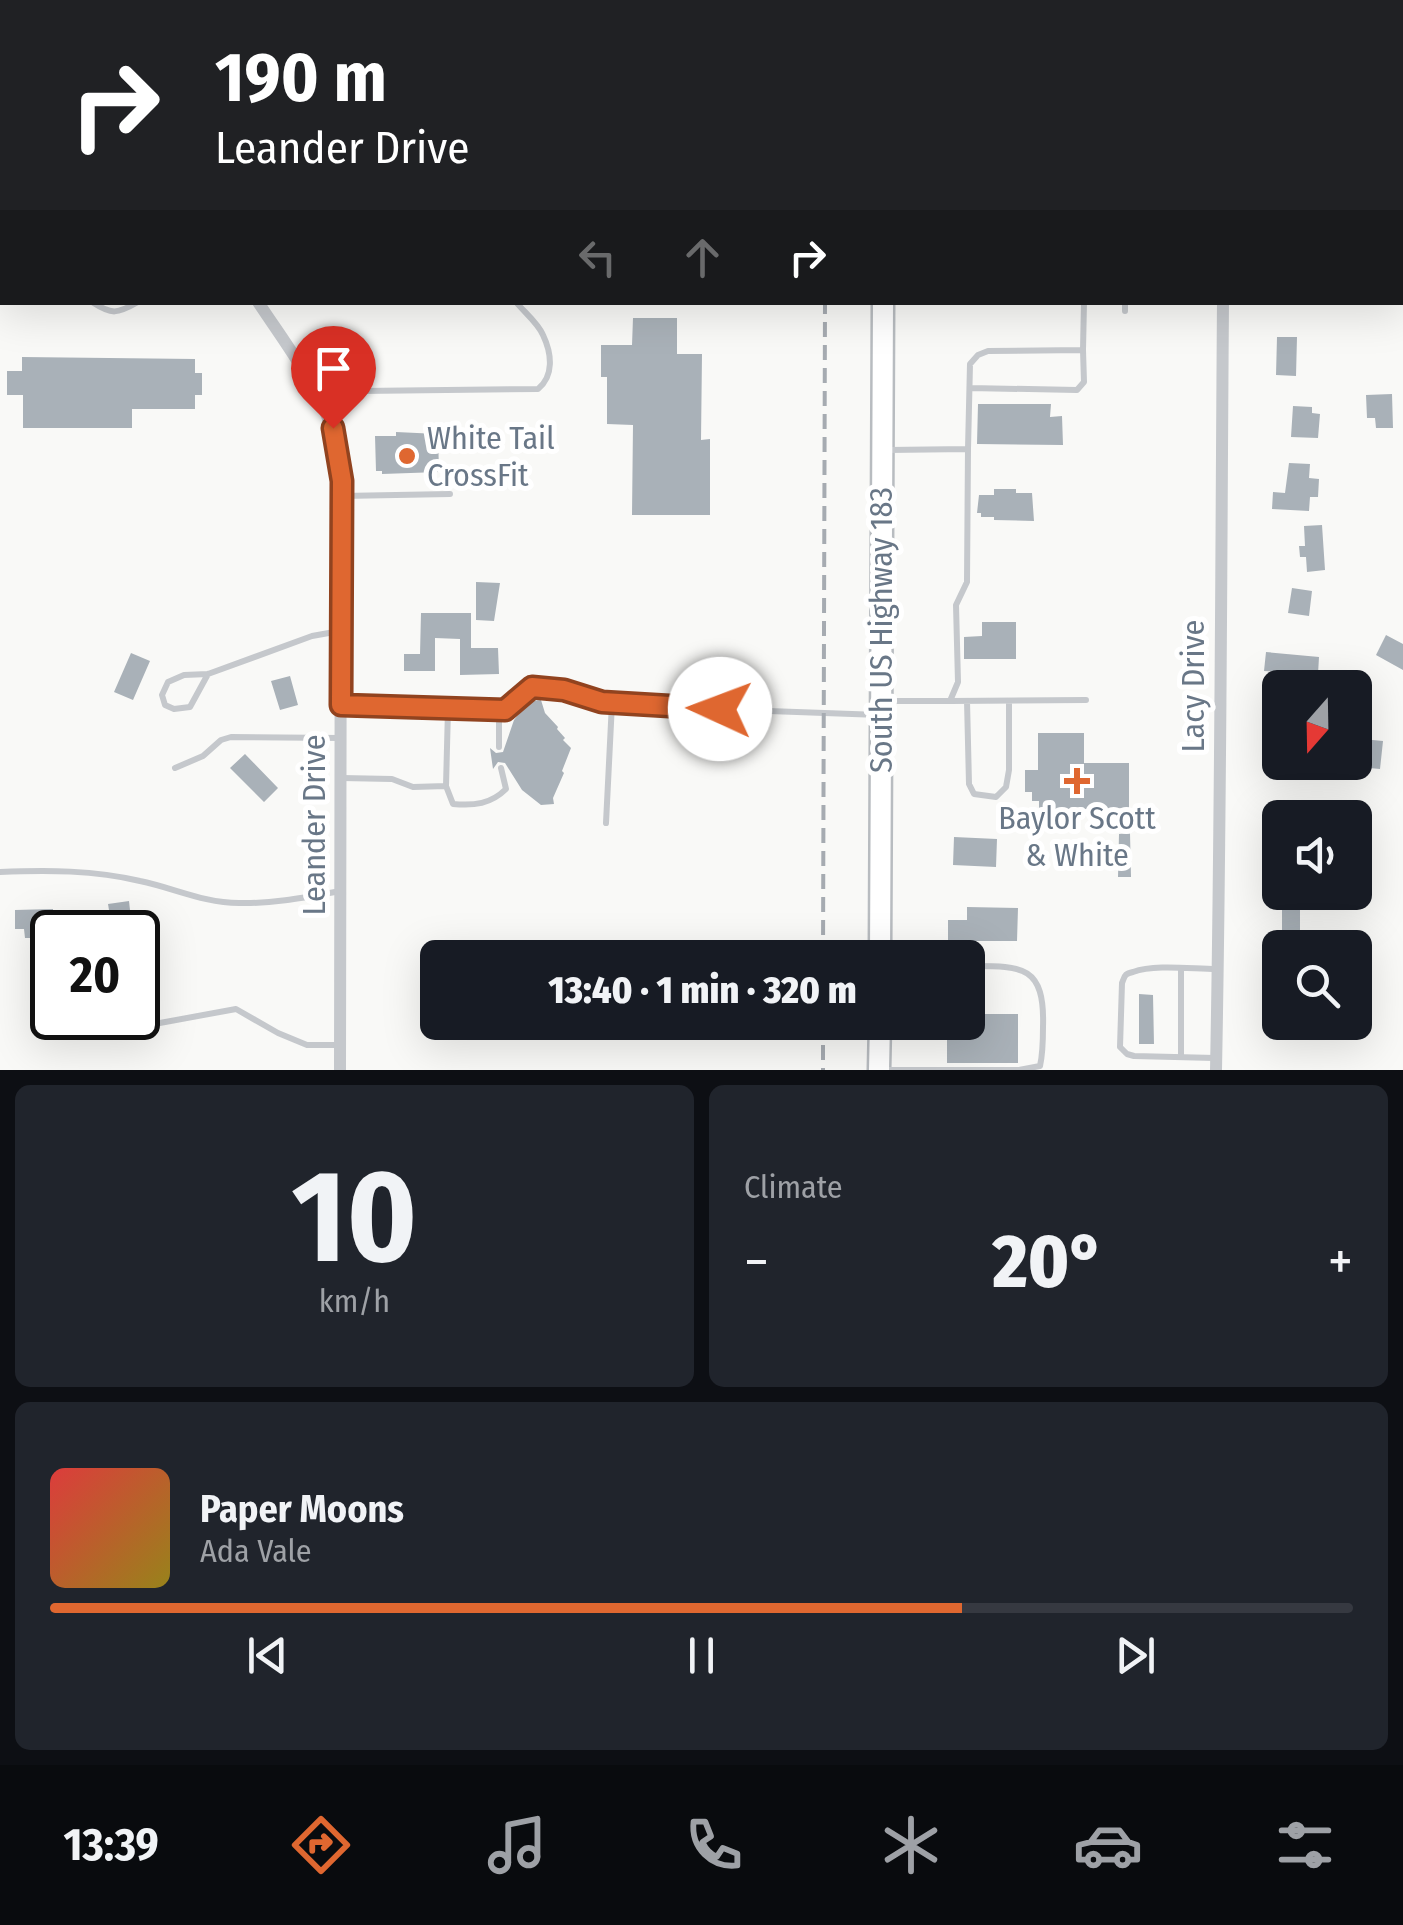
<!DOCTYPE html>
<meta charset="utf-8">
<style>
body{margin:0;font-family:"Fira Sans Condensed",sans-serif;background:#20242c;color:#f1f3f6;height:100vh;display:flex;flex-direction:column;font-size:38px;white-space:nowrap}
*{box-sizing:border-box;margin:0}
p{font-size:32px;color:#9ea1a6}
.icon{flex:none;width:55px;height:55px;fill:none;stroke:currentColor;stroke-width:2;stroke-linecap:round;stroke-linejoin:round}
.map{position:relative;height:1070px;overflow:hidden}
.panel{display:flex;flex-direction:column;gap:15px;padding:15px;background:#0d0f14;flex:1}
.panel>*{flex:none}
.banner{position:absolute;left:0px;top:0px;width:1405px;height:305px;box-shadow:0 10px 40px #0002;background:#202124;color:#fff;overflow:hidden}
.needle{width:65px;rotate:200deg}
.controls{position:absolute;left:1262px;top:670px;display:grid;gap:20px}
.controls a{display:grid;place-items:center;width:110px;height:110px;border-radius:15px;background:#171b24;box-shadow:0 10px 40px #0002;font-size:50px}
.speed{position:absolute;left:30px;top:910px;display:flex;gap:20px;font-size:50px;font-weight:700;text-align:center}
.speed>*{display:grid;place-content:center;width:130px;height:130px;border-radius:50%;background:#171b24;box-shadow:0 10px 40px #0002;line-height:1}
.speed .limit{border:5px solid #111;border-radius:15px;background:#fff;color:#111}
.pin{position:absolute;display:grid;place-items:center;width:85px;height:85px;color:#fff;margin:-102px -42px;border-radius:50% 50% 50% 0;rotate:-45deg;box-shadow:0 0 10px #0007}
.pin .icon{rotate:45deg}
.me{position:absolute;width:110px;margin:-55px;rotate:272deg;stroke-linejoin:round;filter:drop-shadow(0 0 8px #0008)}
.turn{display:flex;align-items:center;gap:35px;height:210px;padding:0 50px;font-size:45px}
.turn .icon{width:130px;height:130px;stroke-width:2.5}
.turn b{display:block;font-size:70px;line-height:85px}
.lanes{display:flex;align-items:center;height:95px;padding:0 50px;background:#0003;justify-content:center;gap:50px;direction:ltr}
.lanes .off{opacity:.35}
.big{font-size:75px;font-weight:800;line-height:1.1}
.panel .tile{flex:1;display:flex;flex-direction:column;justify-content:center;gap:15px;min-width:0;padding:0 35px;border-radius:15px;background:#20242c}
.panel .dial{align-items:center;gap:0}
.dial b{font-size:130px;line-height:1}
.song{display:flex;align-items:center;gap:30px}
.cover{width:120px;height:120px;border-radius:15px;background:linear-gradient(135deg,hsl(0 70% 55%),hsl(50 70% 35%))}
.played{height:10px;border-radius:5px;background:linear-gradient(90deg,#df6730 70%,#363941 70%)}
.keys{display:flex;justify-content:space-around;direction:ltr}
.heat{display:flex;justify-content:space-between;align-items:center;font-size:55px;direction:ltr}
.panel .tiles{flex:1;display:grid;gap:15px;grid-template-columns:1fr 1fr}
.tile:last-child{grid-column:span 2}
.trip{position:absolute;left:420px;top:940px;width:565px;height:100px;border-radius:15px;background:#171b24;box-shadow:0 10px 40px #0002;font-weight:800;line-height:100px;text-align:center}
.menu{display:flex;height:160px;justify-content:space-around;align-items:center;background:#090b0e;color:#9ea1a6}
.menu .icon{width:70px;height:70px}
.menu .on{color:#df6730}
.menu b{font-size:45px;color:#f1f3f6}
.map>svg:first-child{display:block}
</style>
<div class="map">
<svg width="1403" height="1070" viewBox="0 0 1403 1070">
<rect width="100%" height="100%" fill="#f9f9f7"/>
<path fill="#a9b1b8" d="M633,318h44v36h25l-1,86 9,-1v76h-78l1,-90 -26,-1v-47h-6v-32h31z
M1277,337h20l-1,39 -20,-1z
M22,357l173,2v14h7v22h-7v14h-63v19h-109v-33h-16v-24h15z
M1392,394l1,34h-17l-1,-10h-8l-1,-23z
M978,404h73l-1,13 12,-1 1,29 -86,-1z
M1293,406l19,1v6l8,1 -2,24 -27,-1z
M396,432l42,2 1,38 -57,2v-3h-6l-1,-35h21z
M1289,463l21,1 -1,14 10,1 -1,18h-8l-1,14 -37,-2 1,-17 12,1z
M994,489h22v4h16l2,28 -40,-1v-3h-13v-4h-4l2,-18h15z
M1322,525l3,45 -18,2 -1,-15h-6l-1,-11h6l-1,-20z
M476,582l24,1 -6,38 -18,-1z
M1292,588l20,3 -3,25 -21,-3z
M421,613h50v35h27l1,26 -39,1v-36l-25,-1v33h-31v-17h16z
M982,622h34v37h-52v-22l18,-1z
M1386,635l17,9v26l-27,-15z
M1266,652l53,5 -1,17 -7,-1 -1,12 -17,-2v-10l-29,-2z
M131,653l19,8 -17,39 -19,-8z
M290,676l8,29 -18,5 -9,-29z
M541,700l4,13 13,14 -1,2 8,9 -2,2 8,8 -9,23 2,2 -11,25 1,6 -13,1 -19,-15 -17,-27 -7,-1 -5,7 -3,-21 6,5 7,-1 11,-32 15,-19z
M1038,733h46v30h45v45l-90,2v-9h-7v-9h-7v-22h13z
M1362,739l21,2 -3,28 -21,-2z
M245,754l33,34 -14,14 -34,-34z
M1130,833l1,44h-13l1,-43z
M954,837l43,2 -1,28 -43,-2z
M129,901l2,18 -20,3 -3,-18z
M1282,903l18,1v31h-18z
M967,907l51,1 -1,33h-69v-21h19z
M53,909v20l-10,1v8h-18l-1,-9h-9v-19z
M1139,994l14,1 1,49h-15z
M968,1014h50v49h-71v-41h21z"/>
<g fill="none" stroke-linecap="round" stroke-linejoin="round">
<g stroke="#b8bcc0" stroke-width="25">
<path id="primary" d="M884,2v-2
M880,958l3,-656
M879,1070l1,-48"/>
</g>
<path stroke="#c5c8cc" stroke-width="6" d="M949,0l112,1
M1224,0v2
M286,2v-2
M0,19l2,2
M0,46l2,-4
M0,117h2
M1402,138h1
M92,302c20,13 25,12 46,0
M1125,311v-9
M970,388l107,2 7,-8 -1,-32
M320,396l41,-5 177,-2c16,-13 14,-35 5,-54 -5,-12 -19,-23 -27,-33
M888,450l80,-1 2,-85 8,-9 10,-4 95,-1 1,-48
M342,496l108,-2
M208,674l-18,33 -16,2 -9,-4 -3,-10 6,-13 16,-7 24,-1 104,-38 28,-5
M887,701h63l8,-19 -2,-77 11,-23 1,-133
M950,701l136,-1
M967,701l2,83 5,10 22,3 10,-10 3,-17v-69
M341,705l164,6 26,-24 32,3 39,12 50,5 228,8
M499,711v36
M175,768l28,-12 18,-16 10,-3 109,1
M342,778l50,1 21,8 33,-1 7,18c21,2 38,0 53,-15l-5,-21
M446,786l2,-77
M606,823l6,-120
M0,872c47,-2 94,-2 140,9 34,7 64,22 99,22 34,1 68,-6 101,-12
M138,1027l98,-18 42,24 29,12h32
M1181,1057v-88
M1215,1058l-81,-2 -7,-2 -7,-7 2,-64c3,-7 2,-9 11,-11 22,-8 59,-3 83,-3
M883,1070h33
M917,1070h102l21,-4c3,-13 3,-26 3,-39 2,-63 -22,-61 -75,-61"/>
<path stroke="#c5c8cc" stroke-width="12" d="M165,0v2
M1402,189h1
M258,302c35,53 72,98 83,161l-1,607
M1216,1070c5,-256 5,-512 7,-768"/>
<use href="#primary" stroke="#fff" stroke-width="20"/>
<path stroke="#a6abb1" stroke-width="4" stroke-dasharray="15 8" stroke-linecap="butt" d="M825,0v2
M823,958l2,-656
M823,1022v48"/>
</g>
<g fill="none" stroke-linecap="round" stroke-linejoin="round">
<g stroke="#91431f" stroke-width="25">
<path id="route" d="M333,428l9,53 -1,224 164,5 27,-23 32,3 38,12 118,7"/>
</g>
<use href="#route" stroke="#df6730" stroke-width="18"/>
</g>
<g fill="#df6730" stroke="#fff" stroke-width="4">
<circle cx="407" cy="456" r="10"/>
<path d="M1072 766h10v10h10v10h-10v10h-10v-10h-10v-10h10z"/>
</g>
<g text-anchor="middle" stroke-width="10" stroke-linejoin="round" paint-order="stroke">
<g font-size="32" fill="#697787" stroke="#fff" text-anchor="start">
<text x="427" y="449">White Tail<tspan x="427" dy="37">CrossFit</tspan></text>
<text x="1077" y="829" text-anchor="middle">Baylor Scott<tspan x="1077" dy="37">&amp; White</tspan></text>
</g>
<g font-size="32" fill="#697787" stroke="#fff">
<text transform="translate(881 630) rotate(-90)" y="11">South US Highway 183</text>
<text transform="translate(1193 686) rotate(-90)" y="11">Lacy Drive</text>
<text transform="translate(314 825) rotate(-90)" y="11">Leander Drive</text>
</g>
</g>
</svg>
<div class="controls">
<a><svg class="needle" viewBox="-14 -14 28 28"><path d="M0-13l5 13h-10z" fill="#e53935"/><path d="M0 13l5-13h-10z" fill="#9ea1a6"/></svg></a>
<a><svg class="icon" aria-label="sound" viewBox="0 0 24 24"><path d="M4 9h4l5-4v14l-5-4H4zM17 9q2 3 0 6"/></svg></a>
<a><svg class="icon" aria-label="search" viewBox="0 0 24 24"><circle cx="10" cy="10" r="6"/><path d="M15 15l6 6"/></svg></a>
</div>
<div class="speed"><div class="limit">20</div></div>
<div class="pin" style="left:333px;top:428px;background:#d93025"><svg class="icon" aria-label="arrive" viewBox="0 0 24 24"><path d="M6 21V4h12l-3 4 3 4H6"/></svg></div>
<svg class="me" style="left:720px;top:709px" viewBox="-20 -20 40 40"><circle r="19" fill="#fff"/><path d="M0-13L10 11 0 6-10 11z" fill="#df6730"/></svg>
<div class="trip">13:40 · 1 min · 320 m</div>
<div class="banner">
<div class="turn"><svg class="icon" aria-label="right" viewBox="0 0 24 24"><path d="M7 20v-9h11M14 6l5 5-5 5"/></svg><div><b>190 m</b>Leander Drive</div></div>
<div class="lanes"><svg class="icon off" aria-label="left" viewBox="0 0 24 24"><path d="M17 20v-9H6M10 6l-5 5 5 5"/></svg><svg class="icon off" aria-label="ahead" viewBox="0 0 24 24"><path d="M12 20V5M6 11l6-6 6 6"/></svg><svg class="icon" aria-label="right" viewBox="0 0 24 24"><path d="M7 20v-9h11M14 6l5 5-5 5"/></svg></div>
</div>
</div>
<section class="panel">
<div class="tiles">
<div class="tile dial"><b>10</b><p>km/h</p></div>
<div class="tile"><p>Climate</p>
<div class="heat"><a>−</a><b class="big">20°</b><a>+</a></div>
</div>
<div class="tile">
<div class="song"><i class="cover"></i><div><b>Paper Moons</b><p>Ada Vale</p></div></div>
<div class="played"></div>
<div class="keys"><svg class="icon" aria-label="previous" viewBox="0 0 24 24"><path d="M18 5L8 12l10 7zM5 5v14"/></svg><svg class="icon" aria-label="pause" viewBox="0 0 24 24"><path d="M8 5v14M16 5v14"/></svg><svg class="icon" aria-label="next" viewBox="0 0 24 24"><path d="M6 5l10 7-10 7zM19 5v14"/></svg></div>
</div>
</div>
</section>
<nav class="menu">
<b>13:39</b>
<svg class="icon on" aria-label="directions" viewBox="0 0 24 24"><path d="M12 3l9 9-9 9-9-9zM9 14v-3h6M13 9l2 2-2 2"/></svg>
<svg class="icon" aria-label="music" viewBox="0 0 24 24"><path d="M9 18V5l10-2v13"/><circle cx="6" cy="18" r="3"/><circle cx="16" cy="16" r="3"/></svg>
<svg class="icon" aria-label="phone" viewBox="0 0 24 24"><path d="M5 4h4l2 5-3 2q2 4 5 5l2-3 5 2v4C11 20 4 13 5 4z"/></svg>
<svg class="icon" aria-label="climate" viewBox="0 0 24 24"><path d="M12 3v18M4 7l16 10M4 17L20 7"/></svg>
<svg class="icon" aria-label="car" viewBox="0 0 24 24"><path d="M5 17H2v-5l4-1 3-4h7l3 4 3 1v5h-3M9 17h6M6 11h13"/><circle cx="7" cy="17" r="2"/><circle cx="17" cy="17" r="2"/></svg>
<svg class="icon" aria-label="filters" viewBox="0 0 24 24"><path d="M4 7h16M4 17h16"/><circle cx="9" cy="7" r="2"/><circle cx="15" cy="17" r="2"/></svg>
</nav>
